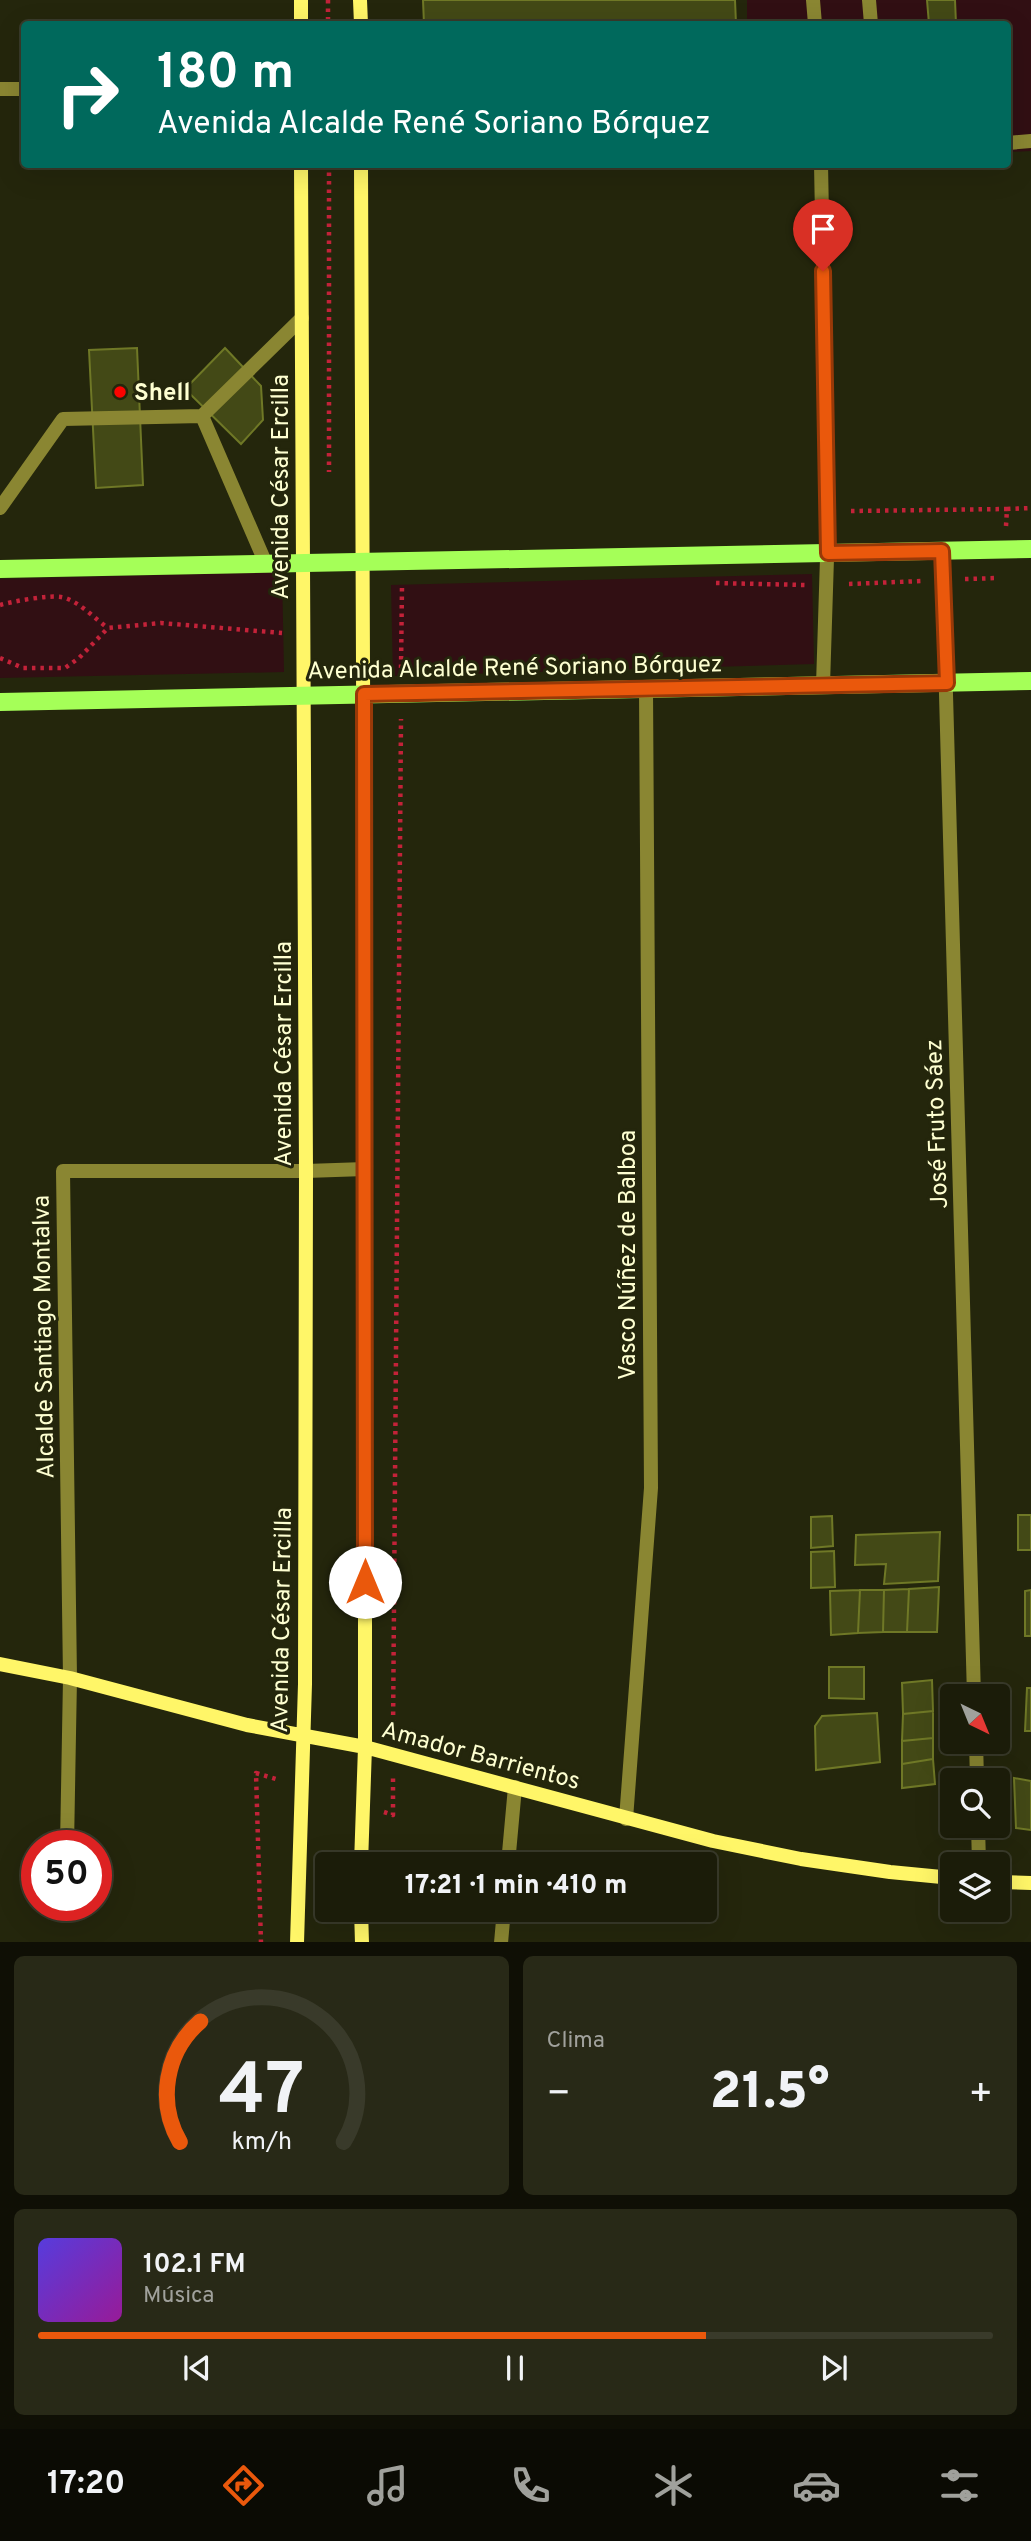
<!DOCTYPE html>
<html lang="es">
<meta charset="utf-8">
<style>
body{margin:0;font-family:Overpass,sans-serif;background:#282917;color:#f1f3f6;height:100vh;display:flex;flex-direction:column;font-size:26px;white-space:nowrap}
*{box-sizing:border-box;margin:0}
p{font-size:23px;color:#a0a19c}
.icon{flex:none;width:38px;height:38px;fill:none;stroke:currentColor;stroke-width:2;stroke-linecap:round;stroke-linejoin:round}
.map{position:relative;height:1942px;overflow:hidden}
.side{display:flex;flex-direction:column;gap:14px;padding:14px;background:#0f0f05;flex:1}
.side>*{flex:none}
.guide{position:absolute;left:21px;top:21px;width:990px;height:147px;border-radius:7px;box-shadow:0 7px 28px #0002,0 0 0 2px #393a2a;background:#00695c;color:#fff;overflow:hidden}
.needle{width:46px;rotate:137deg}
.tools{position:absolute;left:940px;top:1684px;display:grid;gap:14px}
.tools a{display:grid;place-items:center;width:70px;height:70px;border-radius:7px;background:#1b1c09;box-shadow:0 7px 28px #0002,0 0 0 2px #393a2a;font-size:35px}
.speed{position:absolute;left:21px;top:1830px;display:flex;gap:14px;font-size:35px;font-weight:700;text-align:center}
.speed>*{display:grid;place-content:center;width:91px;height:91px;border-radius:50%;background:#1b1c09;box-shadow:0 7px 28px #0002,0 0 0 2px #393a2a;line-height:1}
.speed .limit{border:10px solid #d22;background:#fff;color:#111}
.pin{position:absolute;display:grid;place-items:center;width:60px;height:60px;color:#fff;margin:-72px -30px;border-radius:50% 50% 50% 0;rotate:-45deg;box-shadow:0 0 7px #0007}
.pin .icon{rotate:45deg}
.me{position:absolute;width:77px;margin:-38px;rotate:0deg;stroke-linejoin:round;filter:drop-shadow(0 0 5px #0008)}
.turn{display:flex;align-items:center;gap:24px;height:147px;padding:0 21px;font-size:32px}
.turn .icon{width:91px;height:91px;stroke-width:2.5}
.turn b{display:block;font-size:49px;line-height:60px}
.big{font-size:52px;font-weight:800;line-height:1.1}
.side .tile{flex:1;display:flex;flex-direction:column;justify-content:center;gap:10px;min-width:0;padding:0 24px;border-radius:10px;background:#282917}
.side .dial{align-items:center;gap:0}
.dial svg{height:182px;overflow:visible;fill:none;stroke:#393a2a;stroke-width:7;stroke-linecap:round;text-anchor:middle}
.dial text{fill:#f1f3f6;stroke:none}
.song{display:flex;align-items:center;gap:21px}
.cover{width:84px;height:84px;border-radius:10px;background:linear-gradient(135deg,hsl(250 70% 55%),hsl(300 70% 35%))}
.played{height:7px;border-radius:4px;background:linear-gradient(90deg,#ea580c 70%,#393a2a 70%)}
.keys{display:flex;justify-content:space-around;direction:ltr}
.heat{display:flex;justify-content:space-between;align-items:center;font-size:38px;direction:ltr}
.side .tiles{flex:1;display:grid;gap:14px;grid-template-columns:1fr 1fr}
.tile:last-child{grid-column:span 2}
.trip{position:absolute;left:315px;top:1852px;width:402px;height:70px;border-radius:7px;background:#1b1c09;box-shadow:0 7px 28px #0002,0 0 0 2px #393a2a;font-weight:800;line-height:70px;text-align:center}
.tab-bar{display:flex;height:112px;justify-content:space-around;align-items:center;background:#0b0b04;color:#a0a19c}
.tab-bar .icon{width:49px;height:49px}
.tab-bar .on{color:#ea580c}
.tab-bar b{font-size:32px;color:#f1f3f6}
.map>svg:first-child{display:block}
</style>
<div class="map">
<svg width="1031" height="1943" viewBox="0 0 1031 1943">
<rect width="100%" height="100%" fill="#24260c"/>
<path fill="#310f13" d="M747,0h284v151l-23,1v-128h-261z
M282,572l2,100 -284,6v-99z
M812,574l2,90 -421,12 -2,-91z"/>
<path fill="#434916" stroke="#6f7826" stroke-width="2" d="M423,0h312l1,24h-312z
M927,0h28l1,24h-27z
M137,348l6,137 -47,3 -7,-138z
M225,348l36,38 2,34 -22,24 -56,-55z
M1018,1515h13v35h-13z
M832,1516l1,30 -22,2v-31z
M940,1532l-2,49 -54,3 2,-20 -31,1 1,-30z
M834,1551l1,36 -24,1v-36z
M939,1587l-2,45h-30l2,-43z
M909,1589l-2,43h-24l1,-42z
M860,1590h24l-1,42 -25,1z
M860,1590l-2,43 -27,2 -1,-44z
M1031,1590v46h-6v-45z
M829,1667h35v32l-35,-1z
M932,1680l1,31 -30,3 -1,-31z
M1027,1688h4v43h-6z
M933,1711v27l-31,3 1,-27z
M877,1713l3,49 -64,8 -1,-44 7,-10z
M933,1738v21l-31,5v-23z
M933,1759l2,25 -33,4v-24z
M1014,1778l17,3v49l-15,-2z"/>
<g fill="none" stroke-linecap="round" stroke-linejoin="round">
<path stroke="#c32239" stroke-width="4.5" stroke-dasharray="3.5 5" stroke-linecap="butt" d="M328,0v24
M329,164v308
M851,511l156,-2
M1006,526l1,-17 24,-1
M965,579l33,-1
M716,583l89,2
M849,584l72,-3
M0,605c14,-4 48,-10 61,-8 17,3 34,22 47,31
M0,658l23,10h42l14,-10 29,-30 53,-5 121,10
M401,668l1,-82
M393,1732l8,-1013
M384,1812l9,3v-39
M261,1943l-5,-170 23,7"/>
<path stroke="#8a8632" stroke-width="14" d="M813,0l2,24
M869,0l2,24
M1008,143l23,-2
M202,416l100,-98
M0,508l63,-89 139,-3 64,148"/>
<path stroke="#8a8632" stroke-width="14" d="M0,89h24
M821,164l7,362 -5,159
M942,551l32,1145
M976,1741l1,39
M626,1819l25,-331 -5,-799
M978,1825l1,39
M67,1846l3,-168 -7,-507h243l59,-2
M508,1864l7,-77
M501,1943l3,-34"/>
<path stroke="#fff668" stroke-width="14" d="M301,0v24
M360,0l1,24
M0,1664l70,14 177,47 118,22 348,94 88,18 89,13 62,6
M361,1864l4,-117v-578l-4,-1005
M998,1882l33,1
M361,1909l1,34
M297,1943l8,-259 1,-513 -5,-1007"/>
<path stroke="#a5ff58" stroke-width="18" d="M0,569l1031,-20
M0,702l1031,-21"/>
</g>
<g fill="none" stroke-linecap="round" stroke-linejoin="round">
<g stroke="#983908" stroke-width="18">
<path id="route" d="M365,1582l-1,-888 583,-11 -5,-132 -114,2 -5,-282"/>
</g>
<use href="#route" stroke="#ea580c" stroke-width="12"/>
</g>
<circle fill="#fc0300" stroke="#24260c" stroke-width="2.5" cx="120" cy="392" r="7"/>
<g text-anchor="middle" stroke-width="6" stroke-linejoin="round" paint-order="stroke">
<g font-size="24" font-weight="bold" fill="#feffd1" stroke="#24260c" text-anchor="start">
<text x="134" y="400">Shell</text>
</g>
<g font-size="24" fill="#feffd1" stroke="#24260c">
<text transform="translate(280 487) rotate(-90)" y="8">Avenida César Ercilla</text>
<text transform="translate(515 667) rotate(-1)" y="8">Avenida Alcalde René Soriano Bórquez</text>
<text transform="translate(283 1054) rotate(-90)" y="8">Avenida César Ercilla</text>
<text transform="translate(936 1124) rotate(-92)" y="8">José Fruto Sáez</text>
<text transform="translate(627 1255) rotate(-90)" y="8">Vasco Núñez de Balboa</text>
<text transform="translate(43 1337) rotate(-91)" y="8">Alcalde Santiago Montalva</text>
<text transform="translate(281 1620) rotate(-89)" y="8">Avenida César Ercilla</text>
<text transform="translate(481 1755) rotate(15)" y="8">Amador Barrientos</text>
</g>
</g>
</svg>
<div class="tools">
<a><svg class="needle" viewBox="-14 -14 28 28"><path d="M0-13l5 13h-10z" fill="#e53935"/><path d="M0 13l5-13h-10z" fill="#a0a19c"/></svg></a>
<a><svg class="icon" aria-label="search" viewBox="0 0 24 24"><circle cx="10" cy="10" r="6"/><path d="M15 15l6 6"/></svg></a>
<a><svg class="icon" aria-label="layers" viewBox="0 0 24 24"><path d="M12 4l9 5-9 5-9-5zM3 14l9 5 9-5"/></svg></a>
</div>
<div class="speed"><div class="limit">50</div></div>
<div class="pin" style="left:823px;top:271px;background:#d93025"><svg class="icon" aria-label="arrive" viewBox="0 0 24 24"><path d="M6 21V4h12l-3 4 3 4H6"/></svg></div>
<svg class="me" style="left:365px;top:1582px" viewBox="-20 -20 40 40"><circle r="19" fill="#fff"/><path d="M0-13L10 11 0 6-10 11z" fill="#ea580c"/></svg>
<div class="trip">17:21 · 1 min · 410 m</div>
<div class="guide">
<div class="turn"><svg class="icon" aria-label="right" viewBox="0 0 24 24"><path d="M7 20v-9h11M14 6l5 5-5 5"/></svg><div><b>180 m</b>Avenida Alcalde René Soriano Bórquez</div></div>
</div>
</div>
<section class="side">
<div class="tiles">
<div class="tile dial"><svg viewBox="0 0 100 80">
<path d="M14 69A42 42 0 1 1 86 69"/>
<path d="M14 69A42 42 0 0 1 23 16" stroke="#ea580c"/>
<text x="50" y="56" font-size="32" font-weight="700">47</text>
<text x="50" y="72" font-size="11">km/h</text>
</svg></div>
<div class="tile"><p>Clima</p>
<div class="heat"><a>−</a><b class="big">21.5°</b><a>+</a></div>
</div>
<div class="tile">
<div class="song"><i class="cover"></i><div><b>102.1 FM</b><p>Música</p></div></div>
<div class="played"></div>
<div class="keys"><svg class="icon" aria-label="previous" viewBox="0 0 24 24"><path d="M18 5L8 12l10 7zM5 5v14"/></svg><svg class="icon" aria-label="pause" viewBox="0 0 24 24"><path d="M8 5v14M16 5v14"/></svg><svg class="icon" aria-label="next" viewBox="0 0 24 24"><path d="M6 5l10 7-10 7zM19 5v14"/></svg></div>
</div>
</div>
</section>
<nav class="tab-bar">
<b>17:20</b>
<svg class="icon on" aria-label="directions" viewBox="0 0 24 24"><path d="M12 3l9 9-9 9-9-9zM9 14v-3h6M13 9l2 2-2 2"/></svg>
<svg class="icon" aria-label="music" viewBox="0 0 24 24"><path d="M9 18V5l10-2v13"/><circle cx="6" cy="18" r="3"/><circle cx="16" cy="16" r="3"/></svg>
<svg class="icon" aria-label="phone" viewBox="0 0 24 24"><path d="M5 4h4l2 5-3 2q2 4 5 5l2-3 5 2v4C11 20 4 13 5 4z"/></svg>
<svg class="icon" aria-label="climate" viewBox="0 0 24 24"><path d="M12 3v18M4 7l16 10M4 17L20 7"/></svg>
<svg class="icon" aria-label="car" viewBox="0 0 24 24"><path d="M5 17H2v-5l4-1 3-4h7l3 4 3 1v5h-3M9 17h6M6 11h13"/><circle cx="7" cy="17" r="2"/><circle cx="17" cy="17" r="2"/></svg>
<svg class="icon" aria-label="filters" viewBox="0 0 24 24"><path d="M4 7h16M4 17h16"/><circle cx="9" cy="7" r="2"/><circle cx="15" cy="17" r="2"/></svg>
</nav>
